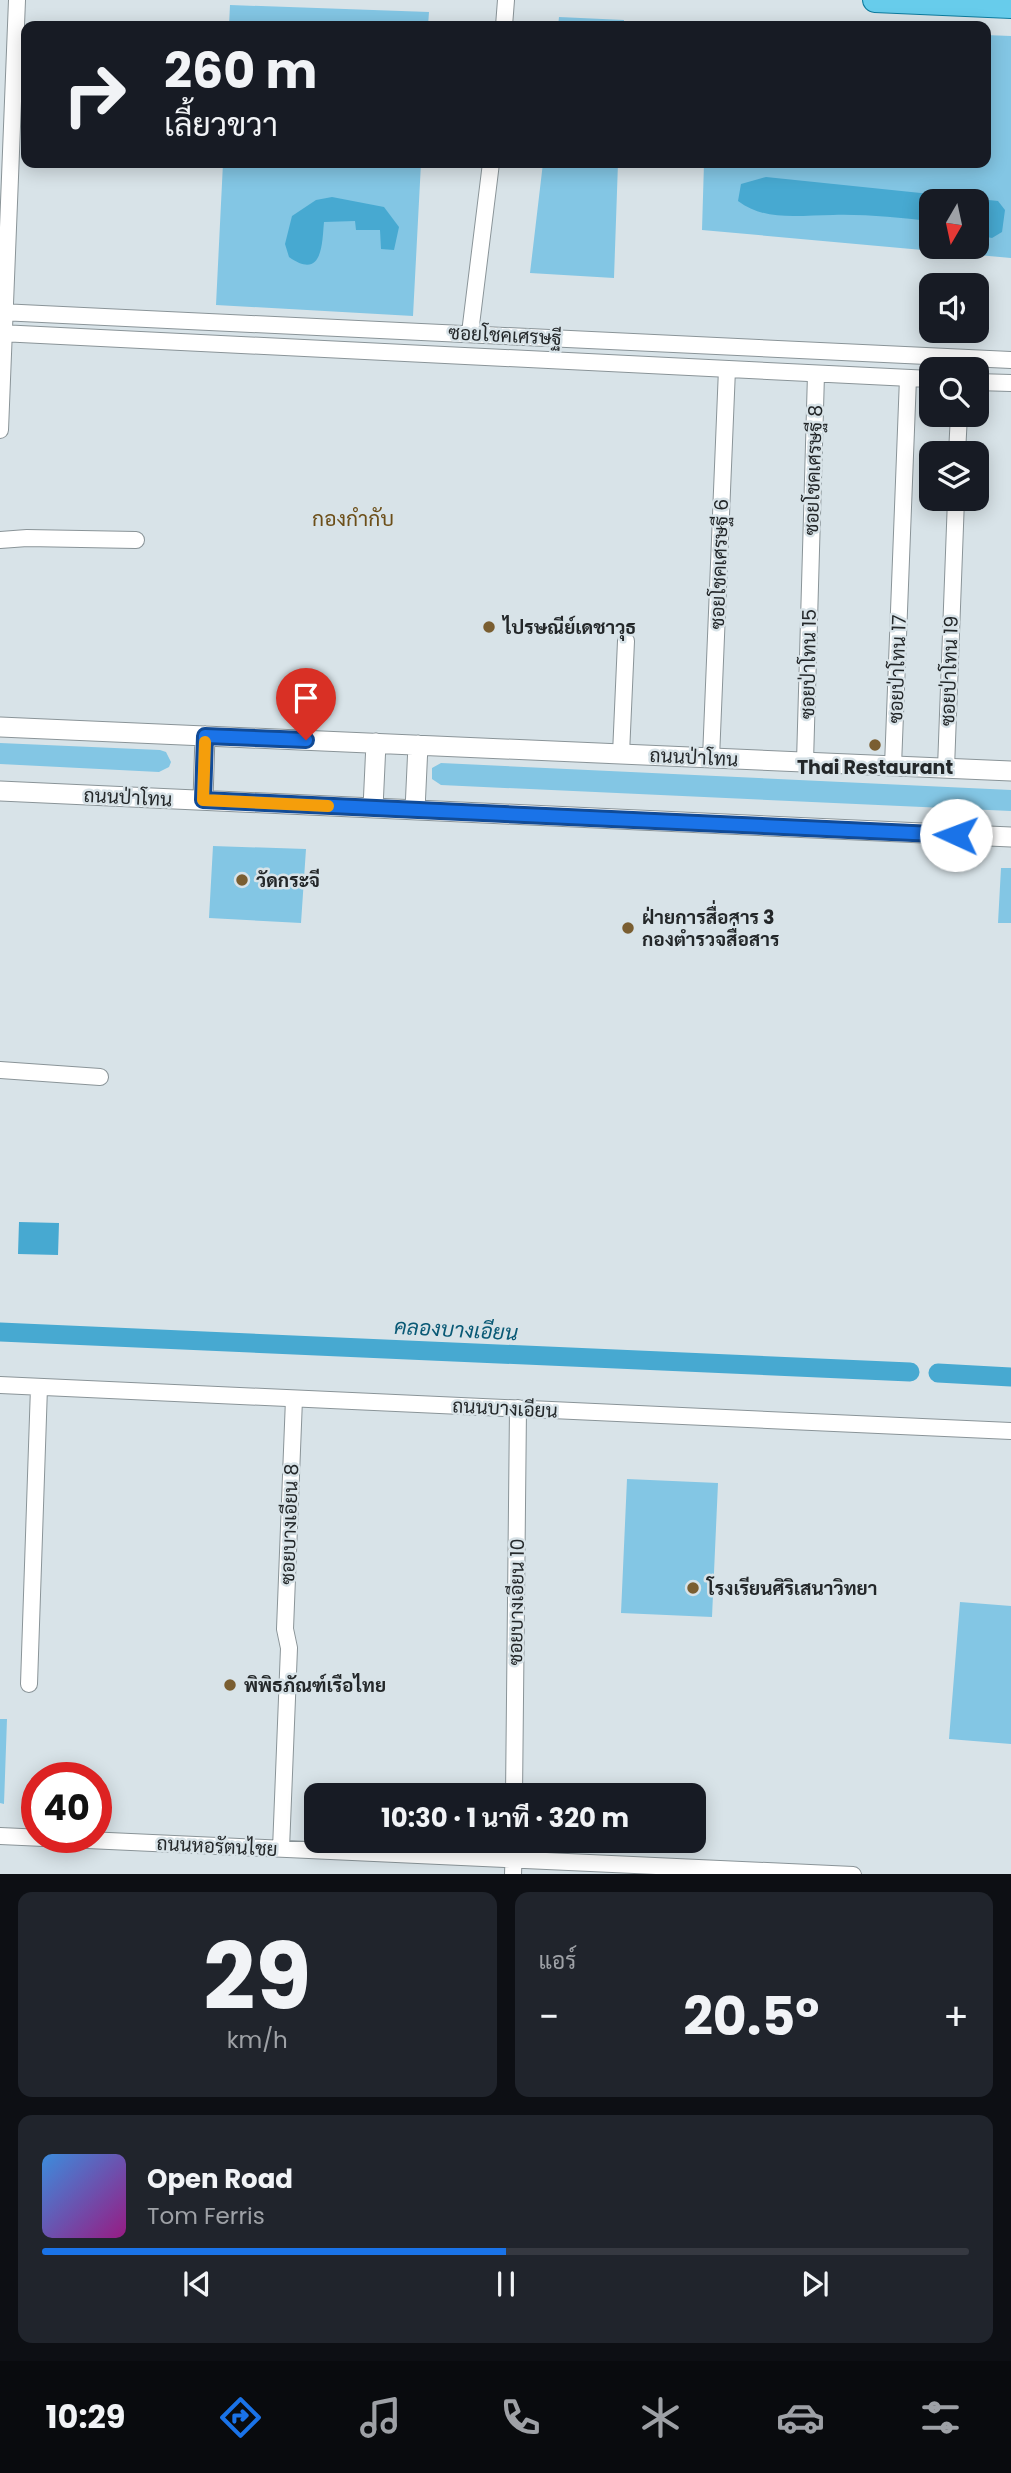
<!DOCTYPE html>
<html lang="th">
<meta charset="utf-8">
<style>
body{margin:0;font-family:Poppins,Sarabun,sans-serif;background:#20242c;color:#f1f3f6;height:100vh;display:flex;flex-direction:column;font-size:26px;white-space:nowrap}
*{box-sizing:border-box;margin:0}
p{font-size:23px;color:#9ea1a6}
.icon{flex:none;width:38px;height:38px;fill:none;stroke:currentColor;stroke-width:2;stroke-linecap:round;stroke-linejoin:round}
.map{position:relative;height:1874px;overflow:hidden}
.details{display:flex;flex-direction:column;gap:18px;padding:18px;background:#0d0f14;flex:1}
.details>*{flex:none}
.top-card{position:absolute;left:21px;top:21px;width:970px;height:147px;border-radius:14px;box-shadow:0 4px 18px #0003;background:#171b24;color:#f1f3f6;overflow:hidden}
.needle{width:46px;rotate:189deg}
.controls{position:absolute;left:919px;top:189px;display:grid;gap:14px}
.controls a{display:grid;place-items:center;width:70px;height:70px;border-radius:14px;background:#171b24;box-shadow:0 4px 18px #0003;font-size:35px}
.speed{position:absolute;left:21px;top:1762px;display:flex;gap:14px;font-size:35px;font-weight:700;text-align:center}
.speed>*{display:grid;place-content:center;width:91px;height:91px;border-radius:50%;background:#171b24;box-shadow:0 4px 18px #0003;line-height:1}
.speed .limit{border:10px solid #d22;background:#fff;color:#111}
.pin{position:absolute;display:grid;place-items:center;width:60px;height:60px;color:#fff;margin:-72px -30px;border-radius:50% 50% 50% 0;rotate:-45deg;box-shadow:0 0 7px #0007}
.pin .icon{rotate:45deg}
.me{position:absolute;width:77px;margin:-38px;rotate:272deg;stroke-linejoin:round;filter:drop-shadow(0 0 5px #0008)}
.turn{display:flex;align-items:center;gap:24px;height:147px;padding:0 28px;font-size:32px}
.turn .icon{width:91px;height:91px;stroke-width:2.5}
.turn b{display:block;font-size:49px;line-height:60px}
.big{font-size:52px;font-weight:700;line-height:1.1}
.details .tile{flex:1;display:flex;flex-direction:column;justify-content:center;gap:10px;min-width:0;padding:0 24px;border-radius:14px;background:#20242c}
.details .dial{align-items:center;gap:0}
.dial b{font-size:91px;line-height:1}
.song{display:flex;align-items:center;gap:21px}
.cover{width:84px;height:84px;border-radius:10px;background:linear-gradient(135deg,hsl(210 70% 55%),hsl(310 70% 35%))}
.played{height:7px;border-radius:4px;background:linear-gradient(90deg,#1a73e8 50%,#363941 50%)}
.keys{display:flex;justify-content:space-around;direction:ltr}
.heat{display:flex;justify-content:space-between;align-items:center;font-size:38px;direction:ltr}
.details .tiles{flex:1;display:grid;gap:18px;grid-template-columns:1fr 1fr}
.tile:last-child{grid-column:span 2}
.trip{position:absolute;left:304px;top:1783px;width:402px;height:70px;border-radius:14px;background:#171b24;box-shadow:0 4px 18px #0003;font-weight:700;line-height:70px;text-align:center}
.tabs{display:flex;height:112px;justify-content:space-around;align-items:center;background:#090b0e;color:#9ea1a6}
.tabs .icon{width:49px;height:49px}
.tabs .on{color:#1a73e8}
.tabs b{font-size:32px;color:#f1f3f6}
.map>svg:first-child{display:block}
</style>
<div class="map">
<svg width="1011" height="1875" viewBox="0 0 1011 1875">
<rect width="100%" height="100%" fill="#d8e3e8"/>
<path fill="#83c6e4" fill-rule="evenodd" d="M230,5l199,7 -1,14h-199z
M559,17l65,3v6h-66z
M985,35l26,1v222l-309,-28 2,-67h281zM931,201h45v46h-45z
M223,163h198l-8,153 -197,-11z
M543,163h75l-4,115 -84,-5z
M0,743l160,7 6,2 5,10 -2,5 -10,5 -159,-8z
M441,763l570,27v21l-570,-26 -9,-6v-11z
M213,846l93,3 -5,74 -92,-5z
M1001,868h10v55h-13z
M627,1479l91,4 -6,134 -91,-4z
M960,1602l51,4v138l-62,-5z
M0,1719h7l-3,85 -4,-1z"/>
<path fill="#47a9d1" d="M766,177l232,24 7,9 -3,22 -10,6 -15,-3 -1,-34h-45v20c-32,-3 -66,-7 -98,-6 -33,0 -67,7 -95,-14l3,-17z
M332,197l52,10 15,20 -5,23 -13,-1 -1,-19h-24l-1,-9 -31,1c-2,21 -1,59 -35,35l-4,-13 7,-28 24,-16z
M19,1222l40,1 -1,32 -40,-1z"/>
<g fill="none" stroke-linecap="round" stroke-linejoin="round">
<path stroke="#47a9d1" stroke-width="19" d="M0,1332l910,40
M938,1373l73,4"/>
<g stroke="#8a9498" stroke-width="18">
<path id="minor" d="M504,26l2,-26
M0,312l1011,48
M0,333l931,46
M470,333l21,-170
M976,382l35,1
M0,430l17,-430
M957,453l2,-38
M0,540l27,-2 109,2
M621,754l5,-113
M711,758l16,-389
M805,762l11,-388
M893,766l15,-388
M946,768l10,-269
M0,1070l100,7
M0,1385l1011,46
M29,1684l10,-297
M514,1796l4,-388
M0,1836l853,39
M281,1849l8,-201 -4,-19 9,-230
M513,1875l1,-34"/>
</g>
<g stroke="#8a9498" stroke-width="21">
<path id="tertiary" d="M0,727l1011,44
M0,791l1011,46
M203,800l2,-64
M373,808l3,-65
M415,810l3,-65"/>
</g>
<g stroke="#0e7c9f" stroke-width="26">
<path id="primary" d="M875,0l136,6"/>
</g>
<use href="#minor" stroke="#fff" stroke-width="16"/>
<use href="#tertiary" stroke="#fff" stroke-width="19"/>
<use href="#primary" stroke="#67cceb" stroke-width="24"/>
</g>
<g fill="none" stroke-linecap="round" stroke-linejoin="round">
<g stroke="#114b97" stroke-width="18">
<path id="route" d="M306,740l-101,-4 -2,64 753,35"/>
</g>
<use href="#route" stroke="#1a73e8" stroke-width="12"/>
<path stroke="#f59e0b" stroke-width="12" d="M205,742l-2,58 125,6"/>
</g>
<g fill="#7a5e31" stroke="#d8e3e8" stroke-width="2.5">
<circle cx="489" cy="627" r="7"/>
<circle cx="875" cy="745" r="7"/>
<circle cx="242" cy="880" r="7"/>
<circle cx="628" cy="928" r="7"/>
<circle cx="693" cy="1588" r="7"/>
<circle cx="230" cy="1685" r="7"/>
</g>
<g text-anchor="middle" stroke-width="5" stroke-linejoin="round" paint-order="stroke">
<g font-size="19" fill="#232729" stroke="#d8e3e8">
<text transform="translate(505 335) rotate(3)" y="7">ซอยโชคเศรษฐี</text>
<text transform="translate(813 470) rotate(-88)" y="7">ซอยโชคเศรษฐี 8</text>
<text transform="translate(719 564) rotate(-88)" y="7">ซอยโชคเศรษฐี 6</text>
<text transform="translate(808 664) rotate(-89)" y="7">ซอยป่าโทน 15</text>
<text transform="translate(897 669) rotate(-88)" y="7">ซอยป่าโทน 17</text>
<text transform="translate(949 671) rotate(-88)" y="7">ซอยป่าโทน 19</text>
<text transform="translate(694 757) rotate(3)" y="7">ถนนป่าโทน</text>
<text transform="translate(128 797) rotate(3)" y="7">ถนนป่าโทน</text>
<text transform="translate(505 1408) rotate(3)" y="7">ถนนบางเอียน</text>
<text transform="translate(289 1524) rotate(-88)" y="7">ซอยบางเอียน 8</text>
<text transform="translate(516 1602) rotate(-89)" y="7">ซอยบางเอียน 10</text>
<text transform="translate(217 1846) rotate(3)" y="7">ถนนหอรัตนไชย</text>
</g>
<g font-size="19" font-weight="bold" fill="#232729" stroke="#d8e3e8" text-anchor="start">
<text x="503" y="634">ไปรษณีย์เดชาวุธ</text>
<text x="875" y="774" text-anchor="middle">Thai Restaurant</text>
<text x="256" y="887">วัดกระจี</text>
<text x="642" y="924">ฝ่ายการสื่อสาร 3<tspan x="642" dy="22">กองตำรวจสื่อสาร</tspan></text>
<text x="707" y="1595">โรงเรียนศิริเสนาวิทยา</text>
<text x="244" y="1692">พิพิธภัณฑ์เรือไทย</text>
</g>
<g font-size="21" fill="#6c4e18" stroke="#d8e3e8">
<text x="353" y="526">กองกำกับ</text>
</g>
<g font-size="21" font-style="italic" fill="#095975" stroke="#d8e3e8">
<text transform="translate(456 1330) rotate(3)" y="7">คลองบางเอียน</text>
</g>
</g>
</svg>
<div class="controls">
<a><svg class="needle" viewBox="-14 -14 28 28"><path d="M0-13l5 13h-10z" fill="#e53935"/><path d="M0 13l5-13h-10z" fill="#9ea1a6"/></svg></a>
<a><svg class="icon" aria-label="sound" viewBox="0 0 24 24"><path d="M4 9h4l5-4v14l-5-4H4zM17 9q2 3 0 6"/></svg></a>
<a><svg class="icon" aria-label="search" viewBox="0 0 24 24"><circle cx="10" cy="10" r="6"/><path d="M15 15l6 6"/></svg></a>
<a><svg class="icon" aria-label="layers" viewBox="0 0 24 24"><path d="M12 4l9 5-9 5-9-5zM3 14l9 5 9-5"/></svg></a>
</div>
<div class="speed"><div class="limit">40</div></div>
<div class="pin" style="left:306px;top:740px;background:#d93025"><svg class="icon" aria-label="arrive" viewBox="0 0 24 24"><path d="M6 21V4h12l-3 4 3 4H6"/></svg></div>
<svg class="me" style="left:956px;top:835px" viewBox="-20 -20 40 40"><circle r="19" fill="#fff"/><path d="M0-13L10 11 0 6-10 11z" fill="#1a73e8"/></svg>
<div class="trip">10:30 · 1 นาที · 320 m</div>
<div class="top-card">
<div class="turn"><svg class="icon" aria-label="right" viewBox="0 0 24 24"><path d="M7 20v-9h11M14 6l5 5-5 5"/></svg><div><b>260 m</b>เลี้ยวขวา</div></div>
</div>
</div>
<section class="details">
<div class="tiles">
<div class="tile dial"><b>29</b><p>km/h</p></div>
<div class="tile"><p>แอร์</p>
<div class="heat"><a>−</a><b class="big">20.5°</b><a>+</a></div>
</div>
<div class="tile">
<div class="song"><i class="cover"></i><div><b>Open Road</b><p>Tom Ferris</p></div></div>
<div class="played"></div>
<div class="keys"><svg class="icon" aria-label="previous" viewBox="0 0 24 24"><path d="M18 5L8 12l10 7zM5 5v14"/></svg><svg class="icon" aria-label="pause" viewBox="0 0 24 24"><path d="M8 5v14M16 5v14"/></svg><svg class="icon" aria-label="next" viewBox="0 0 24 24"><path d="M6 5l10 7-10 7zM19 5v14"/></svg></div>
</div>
</div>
</section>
<nav class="tabs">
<b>10:29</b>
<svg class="icon on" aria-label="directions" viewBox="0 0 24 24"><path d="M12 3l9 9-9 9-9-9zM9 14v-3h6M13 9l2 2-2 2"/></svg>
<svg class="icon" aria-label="music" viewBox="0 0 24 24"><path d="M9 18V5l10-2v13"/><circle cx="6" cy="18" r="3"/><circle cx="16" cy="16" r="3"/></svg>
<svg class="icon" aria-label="phone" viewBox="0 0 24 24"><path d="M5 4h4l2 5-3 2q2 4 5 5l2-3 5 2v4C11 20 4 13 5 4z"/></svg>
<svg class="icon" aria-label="climate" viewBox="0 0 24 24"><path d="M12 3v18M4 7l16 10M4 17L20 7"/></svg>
<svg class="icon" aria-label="car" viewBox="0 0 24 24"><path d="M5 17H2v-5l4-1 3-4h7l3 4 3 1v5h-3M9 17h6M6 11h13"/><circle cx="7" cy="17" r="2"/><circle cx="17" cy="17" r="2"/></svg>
<svg class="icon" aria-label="filters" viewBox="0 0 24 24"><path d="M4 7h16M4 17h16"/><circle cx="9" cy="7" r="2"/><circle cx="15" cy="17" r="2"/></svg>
</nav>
